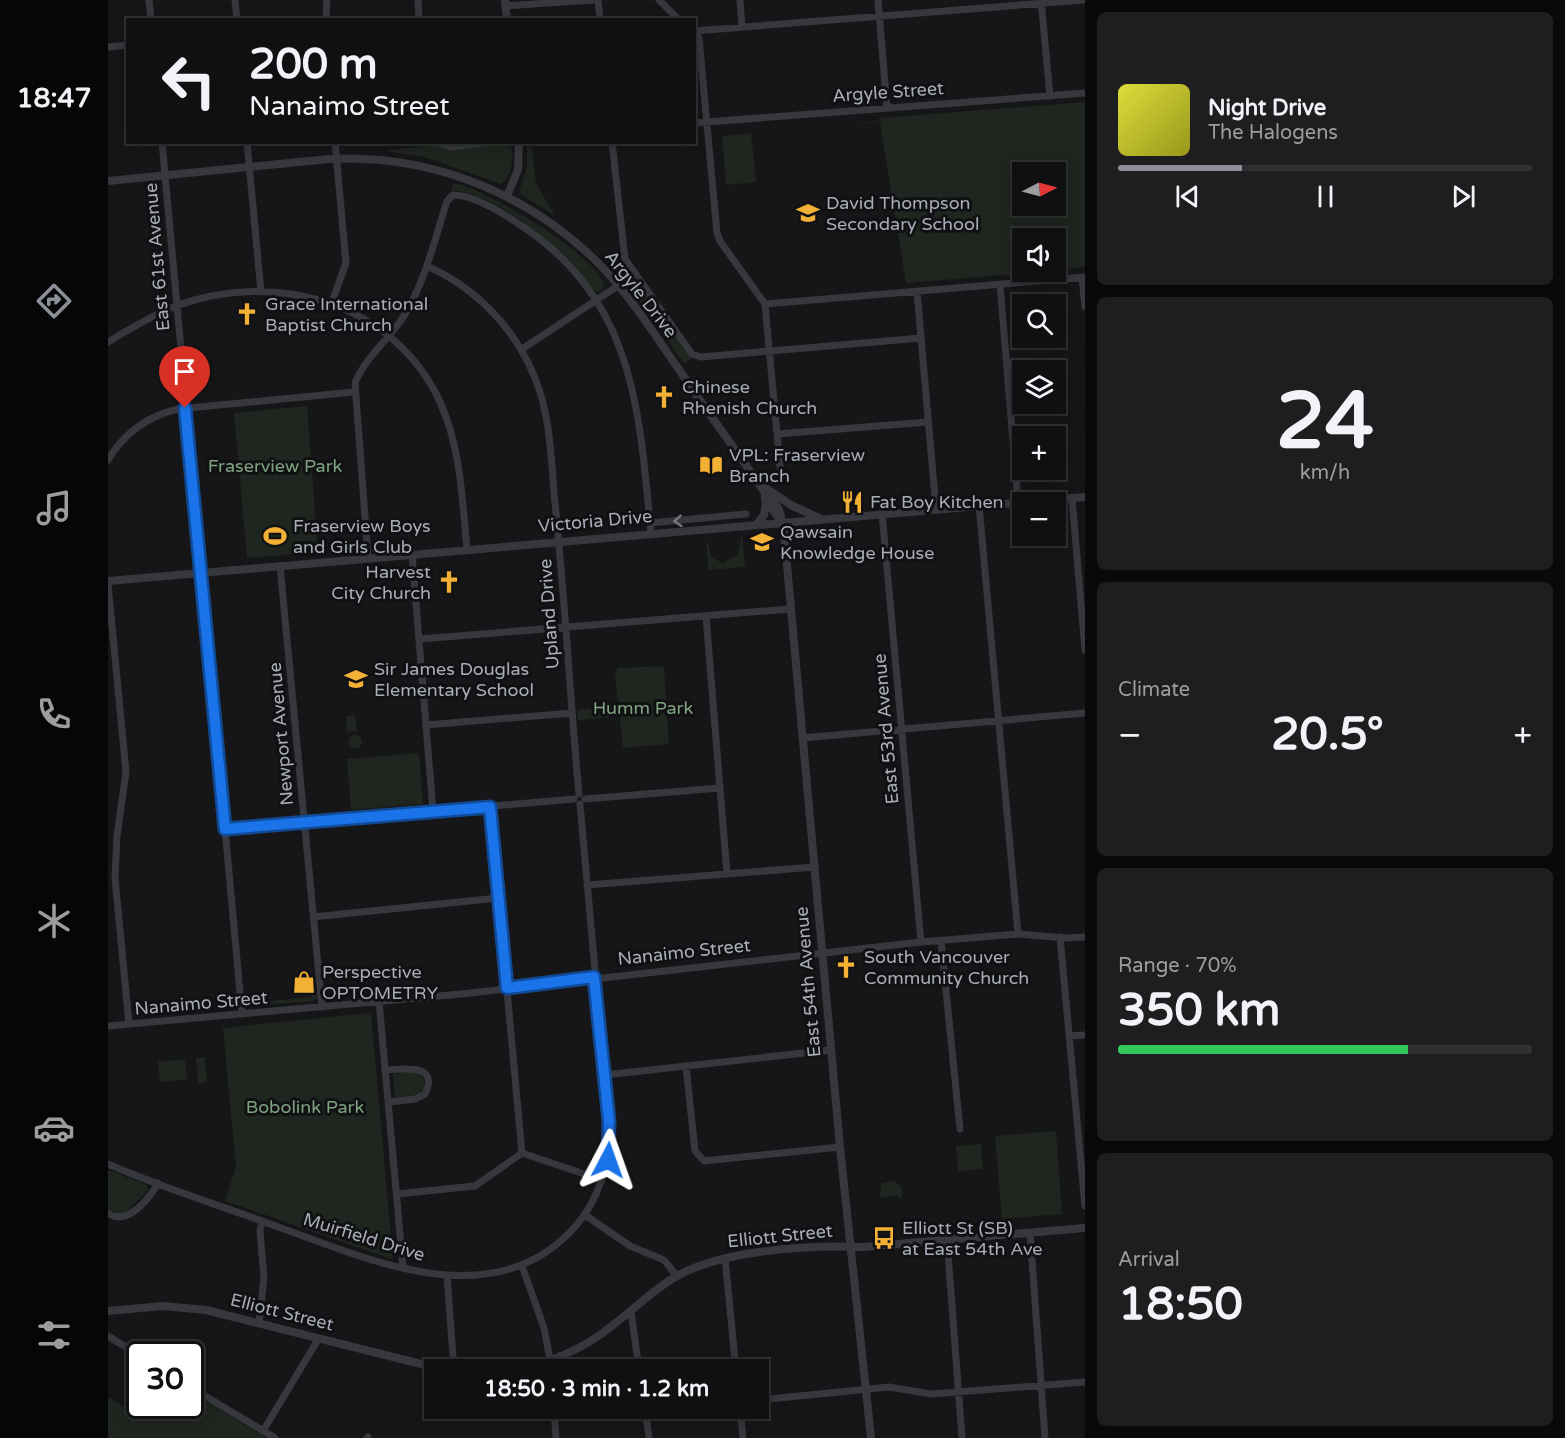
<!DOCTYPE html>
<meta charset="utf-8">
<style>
body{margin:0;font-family:"Varela Round",sans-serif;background:#1e1e20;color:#f1f3f6;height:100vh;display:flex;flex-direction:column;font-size:22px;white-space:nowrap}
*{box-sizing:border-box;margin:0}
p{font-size:20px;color:#9c9d9f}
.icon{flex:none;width:33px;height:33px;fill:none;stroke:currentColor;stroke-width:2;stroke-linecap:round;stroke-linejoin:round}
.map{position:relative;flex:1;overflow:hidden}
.side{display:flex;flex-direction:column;gap:12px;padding:12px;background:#09090a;width:480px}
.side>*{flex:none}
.hud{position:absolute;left:18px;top:18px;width:570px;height:126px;border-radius:0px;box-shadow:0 3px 15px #0003,0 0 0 2px #303032;background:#101012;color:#f1f3f6;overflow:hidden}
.needle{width:39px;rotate:84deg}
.tools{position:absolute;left:904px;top:162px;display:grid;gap:12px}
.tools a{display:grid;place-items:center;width:54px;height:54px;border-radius:0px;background:#101012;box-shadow:0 3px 15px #0003,0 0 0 2px #303032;font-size:30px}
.speed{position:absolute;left:18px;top:1341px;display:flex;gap:12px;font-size:30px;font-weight:700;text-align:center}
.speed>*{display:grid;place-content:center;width:78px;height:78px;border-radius:50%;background:#101012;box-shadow:0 3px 15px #0003,0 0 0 2px #303032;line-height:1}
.speed .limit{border:3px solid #111;border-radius:9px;background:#fff;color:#111}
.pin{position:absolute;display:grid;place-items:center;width:51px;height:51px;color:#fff;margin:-62px -26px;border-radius:50% 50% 50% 0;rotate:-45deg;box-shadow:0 0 6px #0007}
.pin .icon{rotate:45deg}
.me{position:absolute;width:66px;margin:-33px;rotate:4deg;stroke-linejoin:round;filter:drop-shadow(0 0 4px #0008)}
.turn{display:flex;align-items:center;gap:21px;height:126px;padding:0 24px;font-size:27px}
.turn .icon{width:78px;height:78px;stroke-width:2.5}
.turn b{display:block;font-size:42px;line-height:51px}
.big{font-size:45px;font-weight:700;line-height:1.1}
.side .card{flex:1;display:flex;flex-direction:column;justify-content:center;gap:9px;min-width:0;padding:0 21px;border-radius:9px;background:#1e1e20}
.side .dial{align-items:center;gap:0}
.dial b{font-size:78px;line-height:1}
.song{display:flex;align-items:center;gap:18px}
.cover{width:72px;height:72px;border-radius:9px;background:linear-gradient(135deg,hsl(60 70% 55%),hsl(60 70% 35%))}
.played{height:6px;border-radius:3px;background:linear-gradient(90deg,#8c9099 30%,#303032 30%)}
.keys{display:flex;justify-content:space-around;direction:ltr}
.heat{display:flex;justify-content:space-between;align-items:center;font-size:33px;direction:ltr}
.charge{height:9px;border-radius:4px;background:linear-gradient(90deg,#34c759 70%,#303032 0)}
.trip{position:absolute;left:316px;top:1359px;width:345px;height:60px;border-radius:0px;background:#101012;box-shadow:0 3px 15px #0003,0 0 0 2px #303032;font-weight:700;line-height:60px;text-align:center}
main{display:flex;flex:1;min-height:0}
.tab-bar{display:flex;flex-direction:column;width:108px;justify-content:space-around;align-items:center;background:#060607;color:#9c9d9f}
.tab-bar .icon{width:42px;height:42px}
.tab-bar .active{color:#8c9099}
.tab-bar b{font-size:27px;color:#f1f3f6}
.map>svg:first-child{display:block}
</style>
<main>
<nav class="tab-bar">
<b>18:47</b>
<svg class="icon active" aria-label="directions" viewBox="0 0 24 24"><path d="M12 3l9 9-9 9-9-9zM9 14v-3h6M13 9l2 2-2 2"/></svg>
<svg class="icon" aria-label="music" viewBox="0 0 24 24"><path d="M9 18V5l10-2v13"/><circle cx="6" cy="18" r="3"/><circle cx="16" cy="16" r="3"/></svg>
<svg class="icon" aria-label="phone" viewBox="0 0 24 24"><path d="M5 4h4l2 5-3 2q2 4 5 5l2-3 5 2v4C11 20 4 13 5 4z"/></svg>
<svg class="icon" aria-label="climate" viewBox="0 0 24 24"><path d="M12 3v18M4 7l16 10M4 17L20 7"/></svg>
<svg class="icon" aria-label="car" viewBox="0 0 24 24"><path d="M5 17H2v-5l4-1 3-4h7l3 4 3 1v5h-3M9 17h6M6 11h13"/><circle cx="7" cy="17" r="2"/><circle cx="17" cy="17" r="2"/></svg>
<svg class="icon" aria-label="filters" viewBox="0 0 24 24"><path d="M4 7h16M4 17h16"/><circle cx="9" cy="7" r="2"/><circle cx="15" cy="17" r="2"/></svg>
</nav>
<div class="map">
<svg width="977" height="1438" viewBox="0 0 977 1438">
<rect width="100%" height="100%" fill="#161618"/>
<path fill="#1e261f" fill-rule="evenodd" d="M977,102v165l-29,3v-32h-33v34h16l-133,11 -26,-161 -36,2 36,-3v-3zM915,172h33v34h-33z
M643,133l5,49 -30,3 -4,-49z
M399,144l5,5c1,13 0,27 -11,35l-77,-27 -39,-6 48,-6 13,5z
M419,147h5l4,36 19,33 -36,-23 8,-27z
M346,183c28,4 153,77 150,105l-5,4 -5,-1c-32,-38 -90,-97 -143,-101z
M525,281h4l55,77 -8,6 -53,-75z
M199,406l11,146 -71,6 -13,-145z
M634,533l3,34 -37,3 -2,-33 6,21 11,5 15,-9z
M553,666l3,2 5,76 -46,4 -8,-75 3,-5z
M504,707l2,10 -36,3 -1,-10z
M247,715l2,16 -10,1 -1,-16z
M240 742a7 7 0 1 1 14 0a7 7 0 1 1-14 0Z
M311,753l4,51 -72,6 -4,-51z
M208,991l2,6 -5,4 -64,5 -5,-7 6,-2 1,6 61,-6v-4z
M263,1013l22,247h1l-169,-59 11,-34 -13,-139z
M97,1057l2,25 -9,1 -2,-25z
M77,1059l2,20 -27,3 -2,-20z
M304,1071l11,6c6,19 -14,21 -28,20l-2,-23z
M948,1131l6,83 -60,5 -7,-83z
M873,1144l2,25 -25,2 -2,-25z
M0,1170l37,14 4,5 -24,24 -7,1 -10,-6z
M787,1181l6,5 1,12h-4v-3l-18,3 1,-15z
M83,1393l76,45h-159v-41l33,20 11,-2 6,-9h32z"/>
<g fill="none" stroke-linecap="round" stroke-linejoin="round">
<path stroke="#37383d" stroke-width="7" d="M41,0l2,20
M127,0l2,20
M310,0l1,20
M490,0l2,20
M551,0l20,20
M632,0l2,27
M770,0l9,108
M933,0l9,96
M398,6l87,-6
M218,20l1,-20
M586,31l389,-31
M587,31l4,7 18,195 3,8 45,63 16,173
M0,47l20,-2
M586,123l391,-30
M54,142l80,872
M139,142l14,150
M327,142l15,5 42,-5
M504,142l13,117 67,95 9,3 220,-19
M319,266c49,22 88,62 108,112 16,39 16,84 20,125 10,97 15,194 24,291
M974,277l3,30
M892,284l18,218
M809,291l19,218
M224,302l14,-39 -11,-121
M657,304l320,-27
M0,342c22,-13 44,-27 68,-36 99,-37 219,-3 264,96 21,46 22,98 27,147
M414,349l114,-75
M669,434l151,-12
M0,460c16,-27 40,-44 70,-51l176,-17
M964,498l13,152
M871,505l39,429
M774,513l39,429
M542,523l96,-9
M304,554l21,257
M260,557l-13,-174c10,-25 32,-42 47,-64 23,-36 32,-77 45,-118l6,-6c22,0 49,18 66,29 116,76 120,185 132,309
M172,566l42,441
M0,584l18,188 -9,64 -2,42 14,146
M598,616l21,258
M312,639l370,-30
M318,725l146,-12
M694,738l283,-25
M477,799l135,-11
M382,807l32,346
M117,829l349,-30
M479,885l227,-18
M205,917l185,-19
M952,937l25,269
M833,941l19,188
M271,1001l24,267
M0,1026l353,-32 460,-52 97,-8 48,4 19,-1
M961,1036l16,-1
M578,1066l9,85 9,10 136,-14
M278,1070c17,-1 54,-7 39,24l-10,5 -26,3
M497,1075l226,-25
M0,1164c52,23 108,40 162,60 91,32 212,91 295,13 29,-26 42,-63 45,-101l-30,-332
M289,1194l78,-8 47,-33 80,27
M0,1213c19,14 41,-14 50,-30
M477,1215l45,31 34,14 13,16
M922,1233l15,205
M839,1240l15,198
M617,1258l11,112
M414,1266l22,62 8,42
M339,1276l7,94
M523,1311l8,59
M151,1322l5,-44 -4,-47 2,-10
M0,1336l32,20
M82,1387l85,51
M651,1400l130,-13 43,7 153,-12
M446,1408l2,30
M537,1408l4,30
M632,1408l3,30
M155,1431l56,-93
M259,1438l1,-1"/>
<path stroke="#37383d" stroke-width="8" d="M397,0l2,20
M0,181l221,-22c103,-5 203,35 274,109 32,34 57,75 84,113 25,38 53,74 78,112 15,9 16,23 19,39l56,615 31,291
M399,196l11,-26 1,-28
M652,484l31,21 28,13
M657,493v7l17,22
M649,524l7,-9 2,-13
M0,581l977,-84
M0,1311l55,-5 43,4 239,60
M401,1370c38,-5 75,-21 104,-45 21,-16 39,-34 62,-48 47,-27 133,-32 187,-30l223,-19"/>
</g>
<defs><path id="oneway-chevron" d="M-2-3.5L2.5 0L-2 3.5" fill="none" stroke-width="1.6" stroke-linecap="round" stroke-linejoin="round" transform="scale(1.5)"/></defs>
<use stroke="#757881" href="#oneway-chevron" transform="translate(570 521) rotate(175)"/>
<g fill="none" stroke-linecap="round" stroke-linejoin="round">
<g stroke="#114b97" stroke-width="15">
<path id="route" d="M77,408l40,421 265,-22 17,181 87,-11 15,144 -1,39"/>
</g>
<use href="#route" stroke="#1a73e8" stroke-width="10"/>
</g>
<defs>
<g id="school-bare" transform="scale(1.8)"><path d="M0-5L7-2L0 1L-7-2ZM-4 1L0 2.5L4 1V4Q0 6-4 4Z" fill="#f2b134" stroke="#111113" stroke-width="2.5" paint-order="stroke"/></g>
<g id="church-bare" transform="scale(1.8)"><path d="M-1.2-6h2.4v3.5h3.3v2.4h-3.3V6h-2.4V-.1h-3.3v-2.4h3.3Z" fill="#f2b134" stroke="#111113" stroke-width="2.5" paint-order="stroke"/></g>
<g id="library-bare" transform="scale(1.8)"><path d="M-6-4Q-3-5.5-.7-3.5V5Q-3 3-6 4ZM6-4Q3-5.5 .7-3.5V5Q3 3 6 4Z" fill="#f2b134" stroke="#111113" stroke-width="2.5" paint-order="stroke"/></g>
<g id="restaurant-bare" transform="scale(1.8)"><path d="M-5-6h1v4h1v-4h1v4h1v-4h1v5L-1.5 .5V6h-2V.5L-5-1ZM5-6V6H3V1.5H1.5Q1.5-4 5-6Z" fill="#f2b134" stroke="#111113" stroke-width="2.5" paint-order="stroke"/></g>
<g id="stadium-bare" transform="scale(1.8)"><path d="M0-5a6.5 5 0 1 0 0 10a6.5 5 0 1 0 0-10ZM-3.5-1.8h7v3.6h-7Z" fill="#f2b134" stroke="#111113" stroke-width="2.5" paint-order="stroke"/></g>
<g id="shop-bare" transform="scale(1.8)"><path d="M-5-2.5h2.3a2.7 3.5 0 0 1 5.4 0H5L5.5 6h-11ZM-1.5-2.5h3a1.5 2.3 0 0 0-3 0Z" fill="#f2b134" stroke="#111113" stroke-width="2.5" paint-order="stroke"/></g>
<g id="bus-bare" transform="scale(1.8)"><path d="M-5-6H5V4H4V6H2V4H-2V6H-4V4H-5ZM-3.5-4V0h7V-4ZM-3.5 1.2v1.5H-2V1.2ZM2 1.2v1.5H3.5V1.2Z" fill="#f2b134" stroke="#111113" stroke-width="2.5" paint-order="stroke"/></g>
</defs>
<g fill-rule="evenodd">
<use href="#school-bare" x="700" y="213"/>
<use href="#church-bare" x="139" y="314"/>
<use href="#church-bare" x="556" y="397"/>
<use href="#library-bare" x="603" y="465"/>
<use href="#restaurant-bare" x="744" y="502"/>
<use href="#stadium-bare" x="167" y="536"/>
<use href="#school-bare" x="654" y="542"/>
<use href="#church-bare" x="341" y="582"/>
<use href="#school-bare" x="248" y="679"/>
<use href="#church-bare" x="738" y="967"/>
<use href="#shop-bare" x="196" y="982"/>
<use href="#bus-bare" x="776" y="1238"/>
</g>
<g text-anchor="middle" stroke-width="6" stroke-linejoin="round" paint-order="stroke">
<g font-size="18" fill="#a8adb8" stroke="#111113">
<text transform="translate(780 92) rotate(-4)" y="6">Argyle Street</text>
<text transform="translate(49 257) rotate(-95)" y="6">East 61st Avenue</text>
<text transform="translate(533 294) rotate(52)" y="6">Argyle Drive</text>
<text transform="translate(487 521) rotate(-5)" y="6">Victoria Drive</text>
<text transform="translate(441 614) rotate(-94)" y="6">Upland Drive</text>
<text transform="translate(778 729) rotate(-95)" y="6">East 53rd Avenue</text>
<text transform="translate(173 734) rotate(-95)" y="6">Newport Avenue</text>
<text transform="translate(576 952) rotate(-6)" y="6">Nanaimo Street</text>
<text transform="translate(700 982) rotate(-95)" y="6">East 54th Avenue</text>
<text transform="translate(93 1003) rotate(-5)" y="6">Nanaimo Street</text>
<text transform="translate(672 1236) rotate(-6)" y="6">Elliott Street</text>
<text transform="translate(256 1237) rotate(17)" y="6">Muirfield Drive</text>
<text transform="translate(174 1312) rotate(14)" y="6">Elliott Street</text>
</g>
<g font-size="18" fill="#a8adb8" stroke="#111113" text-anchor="start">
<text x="718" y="209">David Thompson<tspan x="718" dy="21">Secondary School</tspan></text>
<text x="157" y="310">Grace International<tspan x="157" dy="21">Baptist Church</tspan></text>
<text x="574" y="393">Chinese<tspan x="574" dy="21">Rhenish Church</tspan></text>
<text x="621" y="461">VPL: Fraserview<tspan x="621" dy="21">Branch</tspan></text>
<text x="762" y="508">Fat Boy Kitchen</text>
<text x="185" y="532">Fraserview Boys<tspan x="185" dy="21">and Girls Club</tspan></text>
<text x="672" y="538">Qawsain<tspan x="672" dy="21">Knowledge House</tspan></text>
<text x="323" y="578" text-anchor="end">Harvest<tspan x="323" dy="21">City Church</tspan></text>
<text x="266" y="675">Sir James Douglas<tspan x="266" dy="21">Elementary School</tspan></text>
<text x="756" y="963">South Vancouver<tspan x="756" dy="21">Community Church</tspan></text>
<text x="214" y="978">Perspective<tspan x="214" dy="21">OPTOMETRY</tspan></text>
<text x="794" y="1234">Elliott St (SB)<tspan x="794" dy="21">at East 54th Ave</tspan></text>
</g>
<g font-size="18" fill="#7fa381" stroke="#111113">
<text x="167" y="472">Fraserview Park</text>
<text x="535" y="714">Humm Park</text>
<text x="197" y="1113">Bobolink Park</text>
</g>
</g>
</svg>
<div class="tools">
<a><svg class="needle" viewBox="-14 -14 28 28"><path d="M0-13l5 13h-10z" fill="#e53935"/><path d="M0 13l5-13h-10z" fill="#9c9d9f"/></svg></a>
<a><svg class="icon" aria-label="sound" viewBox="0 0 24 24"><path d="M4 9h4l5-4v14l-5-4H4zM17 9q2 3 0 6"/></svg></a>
<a><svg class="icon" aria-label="search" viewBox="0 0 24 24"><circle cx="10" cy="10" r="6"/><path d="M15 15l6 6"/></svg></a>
<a><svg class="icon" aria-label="layers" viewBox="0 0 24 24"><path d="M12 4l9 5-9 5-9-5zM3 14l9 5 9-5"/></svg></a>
<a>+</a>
<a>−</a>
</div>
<div class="speed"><div class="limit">30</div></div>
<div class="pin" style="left:77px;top:408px;background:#d93025"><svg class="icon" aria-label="arrive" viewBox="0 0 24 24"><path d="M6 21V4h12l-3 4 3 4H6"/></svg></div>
<svg class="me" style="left:500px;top:1160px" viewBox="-20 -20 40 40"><path d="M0-17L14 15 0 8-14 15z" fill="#1a73e8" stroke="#fff" stroke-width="4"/></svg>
<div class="trip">18:50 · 3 min · 1.2 km</div>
<div class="hud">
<div class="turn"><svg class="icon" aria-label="left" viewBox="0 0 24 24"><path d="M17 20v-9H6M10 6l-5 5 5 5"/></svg><div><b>200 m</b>Nanaimo Street</div></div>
</div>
</div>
<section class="side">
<div class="card">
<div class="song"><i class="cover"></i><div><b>Night Drive</b><p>The Halogens</p></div></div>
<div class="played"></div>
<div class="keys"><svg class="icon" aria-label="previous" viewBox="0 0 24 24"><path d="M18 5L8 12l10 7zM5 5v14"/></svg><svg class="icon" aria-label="pause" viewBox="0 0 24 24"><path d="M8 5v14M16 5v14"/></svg><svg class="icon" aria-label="next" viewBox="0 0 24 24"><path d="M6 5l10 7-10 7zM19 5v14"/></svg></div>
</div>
<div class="card dial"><b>24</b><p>km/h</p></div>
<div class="card"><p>Climate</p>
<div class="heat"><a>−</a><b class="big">20.5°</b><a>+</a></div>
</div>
<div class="card"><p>Range · 70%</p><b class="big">350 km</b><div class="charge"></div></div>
<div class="card"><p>Arrival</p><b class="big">18:50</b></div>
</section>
</main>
